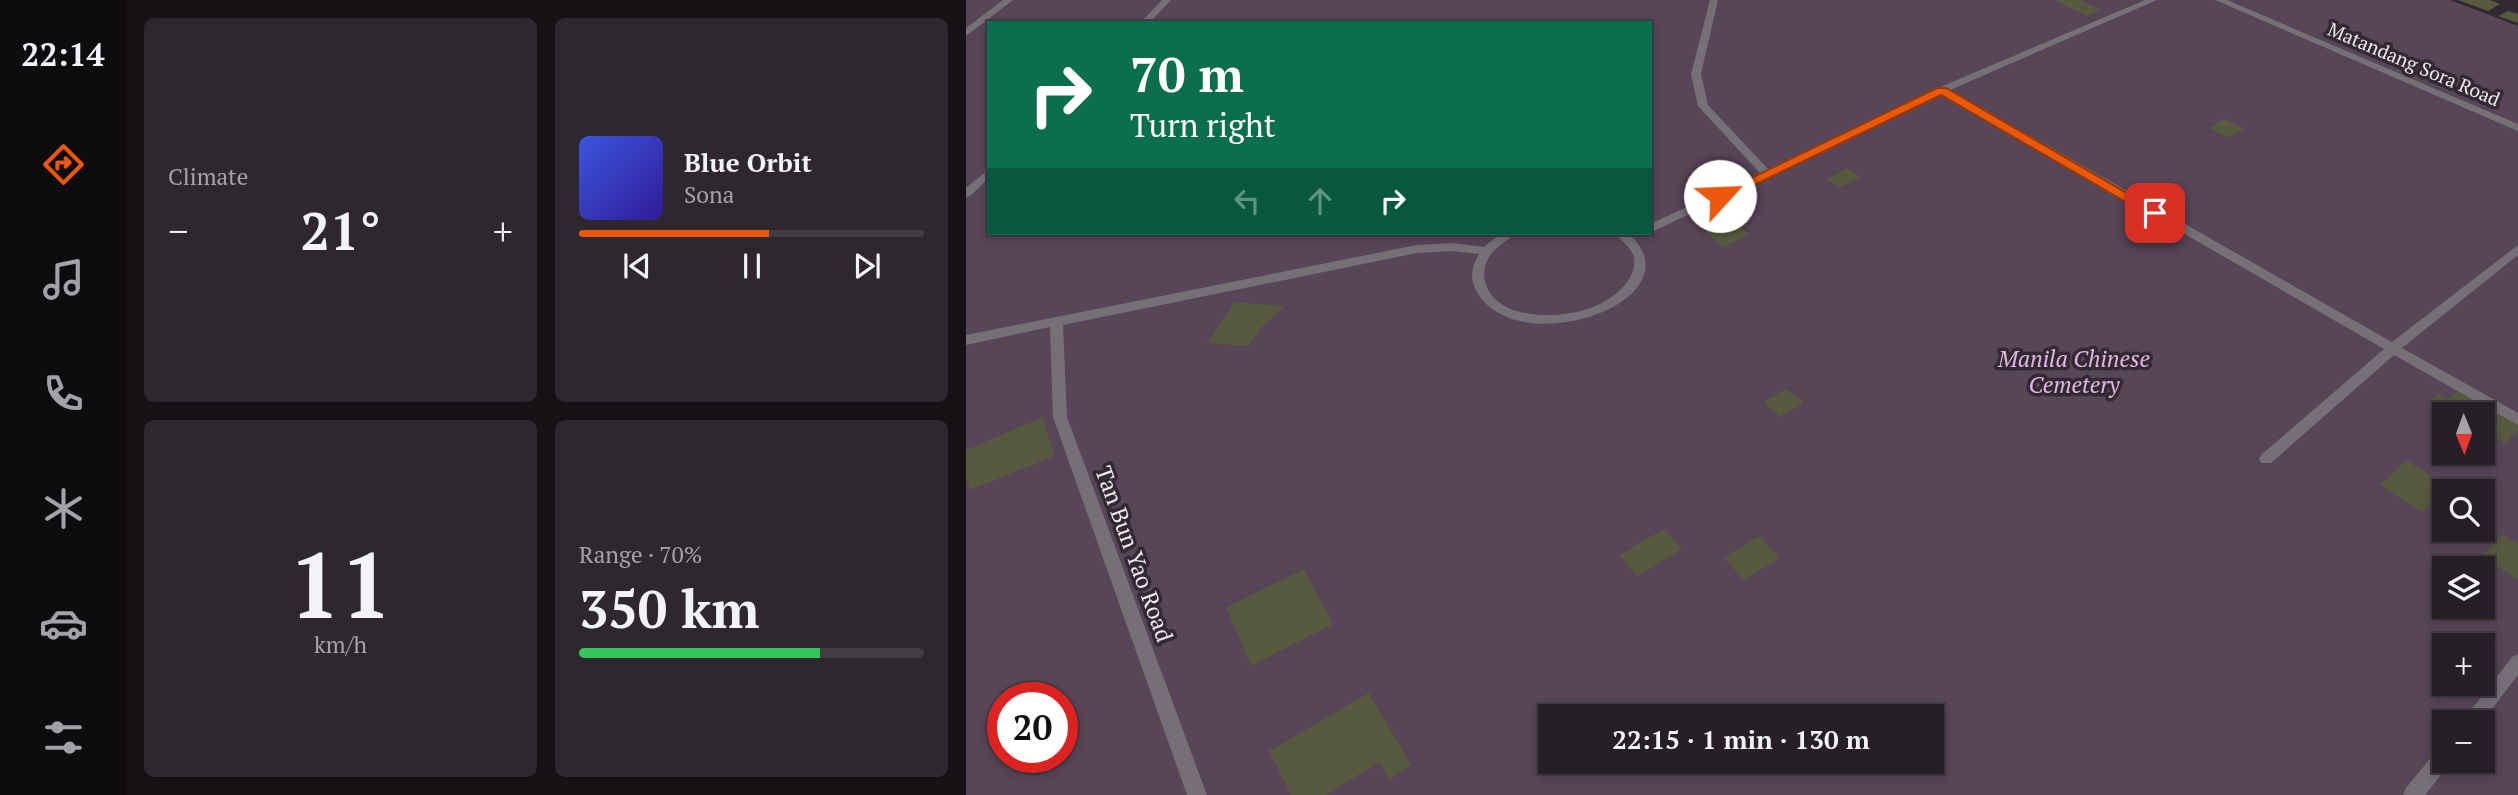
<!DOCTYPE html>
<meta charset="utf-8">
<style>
body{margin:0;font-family:"PT Serif",serif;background:#2e272e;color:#f1f3f6;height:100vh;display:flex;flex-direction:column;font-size:26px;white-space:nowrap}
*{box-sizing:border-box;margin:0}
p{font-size:23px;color:#a4a2a7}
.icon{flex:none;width:38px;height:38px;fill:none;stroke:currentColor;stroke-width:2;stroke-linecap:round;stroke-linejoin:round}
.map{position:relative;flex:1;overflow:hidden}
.drawer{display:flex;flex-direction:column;gap:18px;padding:18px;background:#151115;width:840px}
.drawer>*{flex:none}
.top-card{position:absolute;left:21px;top:21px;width:665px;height:214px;border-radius:0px;box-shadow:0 4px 10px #0003,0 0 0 2px #423d43;background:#0b6e4f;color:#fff;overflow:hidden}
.needle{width:46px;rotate:179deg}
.controls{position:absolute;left:1466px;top:402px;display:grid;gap:14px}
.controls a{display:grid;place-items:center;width:63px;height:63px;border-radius:0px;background:#261f26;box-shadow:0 4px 10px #0003,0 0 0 2px #423d43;font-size:35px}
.speed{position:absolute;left:21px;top:682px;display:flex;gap:14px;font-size:35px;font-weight:700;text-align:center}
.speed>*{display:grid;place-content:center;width:91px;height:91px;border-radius:50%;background:#261f26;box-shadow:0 4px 10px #0003,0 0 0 2px #423d43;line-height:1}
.speed .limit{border:10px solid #d22;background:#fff;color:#111}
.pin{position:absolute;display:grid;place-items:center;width:60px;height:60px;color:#fff;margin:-30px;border-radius:14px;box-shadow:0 4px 10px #0006}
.me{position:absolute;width:77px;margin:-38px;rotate:65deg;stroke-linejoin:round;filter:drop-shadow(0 0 5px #0008)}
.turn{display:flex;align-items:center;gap:24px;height:147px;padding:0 28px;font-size:32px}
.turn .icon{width:91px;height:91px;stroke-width:2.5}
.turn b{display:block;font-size:49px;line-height:60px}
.lanes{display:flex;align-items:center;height:66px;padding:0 28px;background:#0003;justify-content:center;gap:35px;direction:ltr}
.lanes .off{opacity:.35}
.big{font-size:52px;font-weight:800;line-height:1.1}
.drawer .tile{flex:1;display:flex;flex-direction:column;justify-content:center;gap:10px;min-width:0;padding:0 24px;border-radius:10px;background:#2e272e}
.drawer .dial{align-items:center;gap:0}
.dial b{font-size:91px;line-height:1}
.song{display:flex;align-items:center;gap:21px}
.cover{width:84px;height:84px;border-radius:10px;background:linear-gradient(135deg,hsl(230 70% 55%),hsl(250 70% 35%))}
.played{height:7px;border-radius:4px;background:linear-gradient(90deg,#ea580c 55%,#423d43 55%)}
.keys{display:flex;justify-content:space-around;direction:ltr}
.heat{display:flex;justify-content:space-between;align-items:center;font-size:38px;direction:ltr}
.charge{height:10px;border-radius:5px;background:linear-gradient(90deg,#34c759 70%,#423d43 0)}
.drawer .tiles{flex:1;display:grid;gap:18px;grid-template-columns:repeat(2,1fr)}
.trip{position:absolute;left:572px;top:704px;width:406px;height:70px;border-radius:0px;background:#261f26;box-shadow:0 4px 10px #0003,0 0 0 2px #423d43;font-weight:800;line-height:70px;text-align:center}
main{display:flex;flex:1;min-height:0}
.menu{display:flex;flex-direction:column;width:126px;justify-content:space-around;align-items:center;background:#0f0c0f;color:#a4a2a7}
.menu .icon{width:49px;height:49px}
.menu .current{color:#ea580c}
.menu b{font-size:32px;color:#f1f3f6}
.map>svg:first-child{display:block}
</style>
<main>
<nav class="menu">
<b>22:14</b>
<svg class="icon current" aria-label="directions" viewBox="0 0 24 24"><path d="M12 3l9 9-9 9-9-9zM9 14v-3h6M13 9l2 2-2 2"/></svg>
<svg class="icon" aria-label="music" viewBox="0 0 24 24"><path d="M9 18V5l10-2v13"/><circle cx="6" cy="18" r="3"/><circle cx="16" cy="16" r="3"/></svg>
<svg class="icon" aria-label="phone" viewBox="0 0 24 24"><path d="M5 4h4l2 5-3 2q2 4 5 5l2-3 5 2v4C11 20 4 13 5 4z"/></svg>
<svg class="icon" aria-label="climate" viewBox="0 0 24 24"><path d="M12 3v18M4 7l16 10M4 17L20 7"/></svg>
<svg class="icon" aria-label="car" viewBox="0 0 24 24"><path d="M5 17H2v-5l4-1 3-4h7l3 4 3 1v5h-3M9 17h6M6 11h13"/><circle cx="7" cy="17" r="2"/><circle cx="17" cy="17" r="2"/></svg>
<svg class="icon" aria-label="filters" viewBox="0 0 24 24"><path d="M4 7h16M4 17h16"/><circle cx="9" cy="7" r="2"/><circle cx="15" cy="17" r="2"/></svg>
</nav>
<section class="drawer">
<div class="tiles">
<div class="tile"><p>Climate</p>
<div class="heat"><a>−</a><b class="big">21°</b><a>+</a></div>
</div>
<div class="tile">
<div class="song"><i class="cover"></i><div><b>Blue Orbit</b><p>Sona</p></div></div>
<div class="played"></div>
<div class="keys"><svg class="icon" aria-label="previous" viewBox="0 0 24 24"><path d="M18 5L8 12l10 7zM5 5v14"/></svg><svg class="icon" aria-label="pause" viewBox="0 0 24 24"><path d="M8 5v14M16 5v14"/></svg><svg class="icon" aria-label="next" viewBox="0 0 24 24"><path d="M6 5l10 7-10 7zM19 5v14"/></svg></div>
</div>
<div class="tile dial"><b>11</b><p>km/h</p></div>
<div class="tile"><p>Range · 70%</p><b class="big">350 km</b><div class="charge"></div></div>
</div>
</section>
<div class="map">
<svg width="1552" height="795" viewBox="0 0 1552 795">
<rect width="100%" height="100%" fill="#322932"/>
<path fill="#574558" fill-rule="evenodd" d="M0,0h1484l68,26v769h-1552zM23,23h661v210h-661zM1479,415h38v38h-38zM1479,492h38v38h-38zM1479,569h38v38h-38zM1479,646h38v38h-38zM37,698h59v60h-59zM584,716h382v45h-382zM1479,723h38v38h-38z"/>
<path fill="#575a3e" d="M1089,0h25l21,10 -14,6z
M1492,0h32l10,4 -12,7z
M1542,11l10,3v9l-20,-7z
M1258,119l20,9 -15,10 -20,-10z
M881,168l13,9 -19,11 -15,-9z
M764,220l19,14 -26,13 -18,-15z
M268,302l50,4 -23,22 -12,18 -42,-3z
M821,389l17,14 -24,14 -16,-15z
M1494,389l58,33v9l-13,12 -22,-13v-15h-27l-25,-15 7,-6 9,5z
M77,417l11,39 -84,34 -4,-13v-27z
M1440,460l42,27 -26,25 -42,-27z
M698,529l18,20 -45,27 -18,-21z
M1536,534l16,10v36l-36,-24z
M793,536l20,22 -35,22 -20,-22z
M338,569l29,55 -82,42 -25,-59z
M403,693l42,72 -22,14 -10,-17 -53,33h-35l-22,-44z"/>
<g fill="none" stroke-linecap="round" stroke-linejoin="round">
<path fill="#747075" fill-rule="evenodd" d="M37,0h10l-47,36v-8z
M196,0h9l-22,23h-9z
M744,0h8l-17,74 7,31 60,64 170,-81 207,-88h12l-207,90 442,252 126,-97v10l-116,93 116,65v12l-124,-70 -123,108h-10l-2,-4 2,-4 123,-106 -442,-255 -292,139v-9l110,-51 -62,-67 -7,-32z
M1249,0h12l291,124v7z
M23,169v9l-19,18 -4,1v-9z
M535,233h14c-8,9 -21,14 -27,26 -4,8 -5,17 -2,26 11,31 59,33 85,28 18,-3 35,-10 48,-22 9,-8 17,-20 15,-33 -2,-11 -13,-17 -19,-25h13c74,66 -106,130 -150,61 -9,-14 -7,-27 1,-40l-27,-3 -35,2 -354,72 4,92 140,378h-20l-134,-378 -3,-90 -84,18v-10l451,-90 35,-2 32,4z
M1552,654v21l-37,48h-20l51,-66z
M1479,746v15h7l-27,34h-22l3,-7 32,-39z"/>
</g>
<path fill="#ea580c" stroke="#983908" stroke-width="2" d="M971,88h9l215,125 -6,4 -5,-1 -209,-121 -216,104 -5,1 -6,-4z"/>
<g text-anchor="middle" stroke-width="7" stroke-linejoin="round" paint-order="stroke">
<g font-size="19" fill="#eee8ee" stroke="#322932">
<text transform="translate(1448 64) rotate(23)" y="7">Matandang Sora Road</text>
</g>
<g font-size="23" font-style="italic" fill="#e0b7e2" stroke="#322932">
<text x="1108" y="367">Manila Chinese<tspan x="1108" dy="26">Cemetery</tspan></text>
</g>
<g font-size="23" fill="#eee8ee" stroke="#322932">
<text transform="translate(168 554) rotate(70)" y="8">Tan Bun Yao Road</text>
</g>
</g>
</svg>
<div class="controls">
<a><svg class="needle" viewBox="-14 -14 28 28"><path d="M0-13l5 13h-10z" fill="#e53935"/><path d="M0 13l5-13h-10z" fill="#a4a2a7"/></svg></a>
<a><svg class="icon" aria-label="search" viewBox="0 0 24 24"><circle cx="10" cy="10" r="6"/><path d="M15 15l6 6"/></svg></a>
<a><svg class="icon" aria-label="layers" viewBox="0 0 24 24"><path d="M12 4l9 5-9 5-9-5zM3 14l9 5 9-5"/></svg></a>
<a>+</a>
<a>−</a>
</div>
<div class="speed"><div class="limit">20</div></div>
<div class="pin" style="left:1189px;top:213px;background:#d93025"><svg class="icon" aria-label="arrive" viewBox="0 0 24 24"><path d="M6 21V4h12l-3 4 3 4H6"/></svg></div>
<svg class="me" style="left:754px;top:196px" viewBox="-20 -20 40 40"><circle r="19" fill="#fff"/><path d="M0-13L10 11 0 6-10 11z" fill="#ea580c"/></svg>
<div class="trip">22:15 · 1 min · 130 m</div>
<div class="top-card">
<div class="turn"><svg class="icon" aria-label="right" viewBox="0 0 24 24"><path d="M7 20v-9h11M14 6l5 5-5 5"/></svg><div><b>70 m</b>Turn right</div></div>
<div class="lanes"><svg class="icon off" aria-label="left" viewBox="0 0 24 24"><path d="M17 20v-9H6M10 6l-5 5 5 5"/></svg><svg class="icon off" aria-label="ahead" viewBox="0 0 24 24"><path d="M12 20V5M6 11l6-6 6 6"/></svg><svg class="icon" aria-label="right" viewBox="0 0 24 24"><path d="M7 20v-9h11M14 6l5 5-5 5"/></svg></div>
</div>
</div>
</main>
